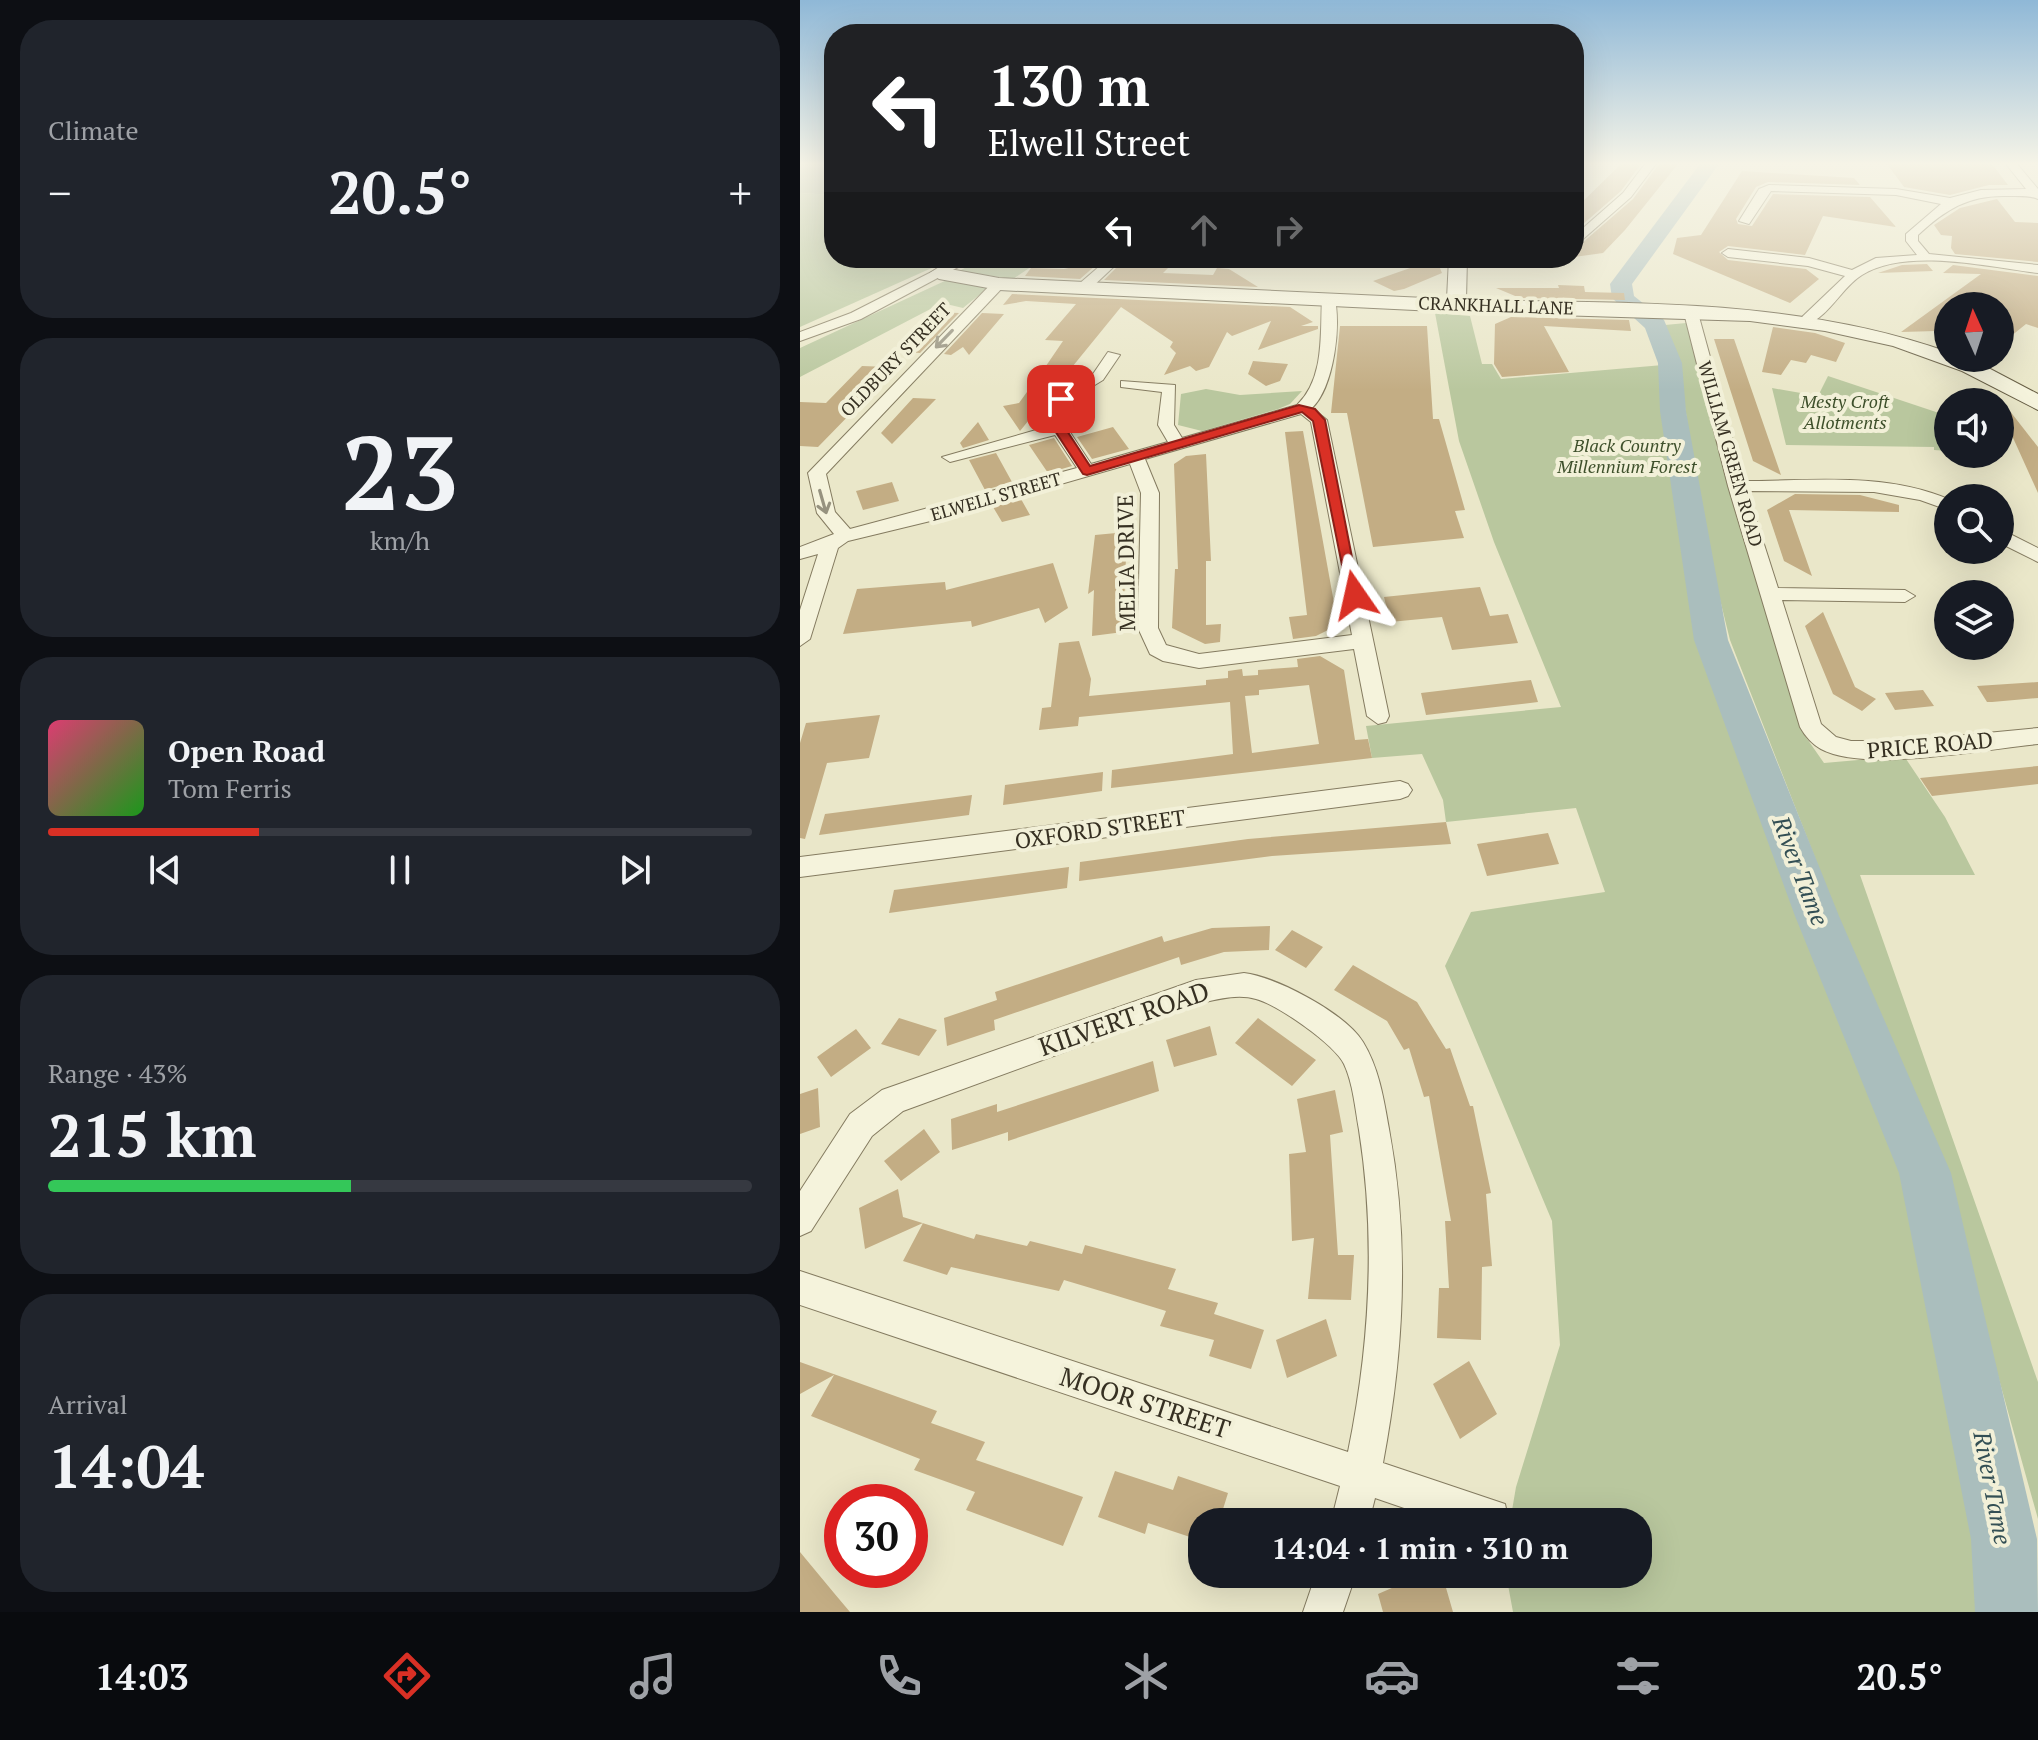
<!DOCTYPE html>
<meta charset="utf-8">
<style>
body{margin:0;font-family:"PT Serif",serif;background:#20242c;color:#f1f3f6;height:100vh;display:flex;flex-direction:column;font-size:30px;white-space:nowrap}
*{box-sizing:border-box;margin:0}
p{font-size:26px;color:#9ea1a6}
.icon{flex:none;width:44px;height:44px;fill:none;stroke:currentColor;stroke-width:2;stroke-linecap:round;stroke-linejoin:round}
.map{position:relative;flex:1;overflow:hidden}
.details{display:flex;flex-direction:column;gap:20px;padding:20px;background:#0d0f14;width:800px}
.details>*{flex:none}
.guide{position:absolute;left:24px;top:24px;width:760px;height:244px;border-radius:32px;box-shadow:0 8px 32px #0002;background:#202124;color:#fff;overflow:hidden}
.needle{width:52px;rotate:357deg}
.tools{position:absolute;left:1134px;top:292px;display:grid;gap:16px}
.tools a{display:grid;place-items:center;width:80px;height:80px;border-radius:50%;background:#171b24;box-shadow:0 8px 32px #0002;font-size:40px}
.speed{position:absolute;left:24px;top:1484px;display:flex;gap:16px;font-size:40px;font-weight:700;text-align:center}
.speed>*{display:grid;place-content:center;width:104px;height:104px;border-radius:50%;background:#171b24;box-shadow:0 8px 32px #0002;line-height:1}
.speed .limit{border:12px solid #d22;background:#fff;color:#111}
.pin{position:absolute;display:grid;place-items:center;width:68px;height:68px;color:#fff;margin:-34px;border-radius:16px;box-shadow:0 4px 12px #0006}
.me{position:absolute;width:88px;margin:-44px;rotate:349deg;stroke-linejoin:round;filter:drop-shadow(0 0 6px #0008)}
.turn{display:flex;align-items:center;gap:28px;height:168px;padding:0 32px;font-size:36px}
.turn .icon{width:104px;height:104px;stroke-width:2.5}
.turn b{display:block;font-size:56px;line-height:68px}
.lanes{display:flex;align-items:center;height:76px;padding:0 32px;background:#0003;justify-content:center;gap:40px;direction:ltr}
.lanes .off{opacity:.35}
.big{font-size:60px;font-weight:800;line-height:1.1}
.details .tile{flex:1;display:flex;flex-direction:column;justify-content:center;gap:12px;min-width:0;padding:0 28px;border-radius:32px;background:#20242c}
.details .dial{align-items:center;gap:0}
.dial b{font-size:104px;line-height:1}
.song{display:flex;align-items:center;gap:24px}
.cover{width:96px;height:96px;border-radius:12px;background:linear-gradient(135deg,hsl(340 70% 55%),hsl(120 70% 35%))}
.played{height:8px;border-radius:4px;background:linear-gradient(90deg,#d93025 30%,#363941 30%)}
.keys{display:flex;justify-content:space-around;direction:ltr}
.heat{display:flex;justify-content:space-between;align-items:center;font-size:44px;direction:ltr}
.charge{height:12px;border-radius:6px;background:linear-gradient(90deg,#34c759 43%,#363941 0)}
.trip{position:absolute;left:388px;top:1508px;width:464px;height:80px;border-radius:32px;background:#171b24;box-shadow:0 8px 32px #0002;font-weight:800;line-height:80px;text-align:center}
.dock{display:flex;height:128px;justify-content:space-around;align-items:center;background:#090b0e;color:#9ea1a6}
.dock .icon{width:56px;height:56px}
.dock .active{color:#d93025}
.dock b{font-size:36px;color:#f1f3f6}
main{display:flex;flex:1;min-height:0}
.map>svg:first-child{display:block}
</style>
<main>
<section class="details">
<div class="tile"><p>Climate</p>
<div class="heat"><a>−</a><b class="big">20.5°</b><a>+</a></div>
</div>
<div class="tile dial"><b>23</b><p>km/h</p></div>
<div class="tile">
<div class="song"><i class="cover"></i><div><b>Open Road</b><p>Tom Ferris</p></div></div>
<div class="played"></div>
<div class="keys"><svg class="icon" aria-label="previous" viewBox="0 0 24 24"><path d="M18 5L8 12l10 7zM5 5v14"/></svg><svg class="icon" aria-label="pause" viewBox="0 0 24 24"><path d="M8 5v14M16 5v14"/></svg><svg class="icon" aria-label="next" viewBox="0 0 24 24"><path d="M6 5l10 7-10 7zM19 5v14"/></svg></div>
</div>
<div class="tile"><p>Range · 43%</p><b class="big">215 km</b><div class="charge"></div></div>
<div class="tile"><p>Arrival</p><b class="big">14:04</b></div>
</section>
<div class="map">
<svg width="1238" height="1612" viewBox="0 0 1238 1612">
<rect width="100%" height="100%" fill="#eae7c9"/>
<path fill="#b9c79e" d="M0,193l34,2v63h120l-154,69z
M184,258h60l-31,21 -54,-8z
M149,279l40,8 -26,21 -21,-5 -142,74v-29z
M635,313l35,3 12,48h10l9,15 162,-14 34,246 212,582 39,136 30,165 9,118h-474l-7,-38h132v-52h-128l6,-35 44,-142 -8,-124 -107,-255 26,-54 134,-20 -29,-84 -130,14 -3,-22 -21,-46 -50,4 -6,-32 195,-19 -67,-165 -35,-101z
M886,323l117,410 21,30 80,-7 41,61 30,58h-115l178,507v137l-50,-179 -116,-336 -142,-364 -24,-97 -25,-162 -16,-56z
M1028,376l120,40v35l-14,-1v-3l-148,-2 -14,-57 46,8z
M406,389l34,6 62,-4 -12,13 -12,5 -76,22 -24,-6 3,-31z"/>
<path fill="#b1bd9c" d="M0,164h34v31l-34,-2z"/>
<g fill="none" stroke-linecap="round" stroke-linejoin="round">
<path fill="#aabebd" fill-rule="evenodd" d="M900,164h19l-87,120 2,12 30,24 18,43 4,48 42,229 111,276 112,257 86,366 1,73h-63l-4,-73 -72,-366 -104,-257 -101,-276 -34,-229 -2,-48 -13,-35 -33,-30 -2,-14z"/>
</g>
<path fill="#c3ad84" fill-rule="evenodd" d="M821,164h20l-20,27 -47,41v-22z
M859,164h19l-53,66 -22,23 -29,4v-7l59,-51z
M1087,164h105l16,21h-19l-39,10 -46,-8z
M942,171l112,7 6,7 -92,-3 -12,5 -20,32 2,5 14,2 21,-32 97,3 26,30 -73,-11 -18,39 -77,-9 -9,6 9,8 78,9 13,10 -29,24 -117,-49 4,-16 24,-3z
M1197,199l18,23 23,1v39l-83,-8 -4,-6 1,-12 -11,-1 -7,-10 26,-17z
M287,258h17l-24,21 -55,-3 6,-8 33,1 14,-3z
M326,258h52l-15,15 50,2 4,-7 12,1 29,18 -154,-7z
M636,259l6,14 -38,16 -10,2 -21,-10z
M1127,264l6,7 -55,2 24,-8z
M1153,265l85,11v52l-12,-4 -26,21v-39h-52v17l-12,8 -35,1 80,-58 -38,-1z
M758,285l26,1 1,6 39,1 1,7 -105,-2 -24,-10h63z
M212,294l278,13 23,15 -12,4h17v3l-60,21 13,-29 -39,15 -5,-4 -18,35 -13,4 -6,-5 -26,9 12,-22 -6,-6 3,-5 -52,-35 -101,124 -17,-25 16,-3 29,-40 15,-22 -18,-1 31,-36 -50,-3 -23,4z
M138,312l21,1 -39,40 -27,-2 35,-38z
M182,313l22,1 -35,41 -6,-8 -12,8 -7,-1z
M711,317l118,3 2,11 -87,-5 25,46 -67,5 -8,-13 1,-40z
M540,326h87l6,93h6l26,91 -10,1 9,27 -91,9 -26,-134h-16z
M973,327l42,6 30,10 -9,19 -25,-7 -5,8 -15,-3 -10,15 -19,-3z
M914,339h20l47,136 -28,-14z
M453,361l35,3 -8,17 -14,5 -18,-12z
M62,366l27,1 -35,40h3l-39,40 -18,-1v-44l26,1z
M113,398l23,1 -44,45 -11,-11z
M1206,406l32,41v46l-38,-84z
M178,422l11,18 -26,8 -3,-5z
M313,427l16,22 -37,10 -15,-22z
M503,431l35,194 -22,11 -23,3 -4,-22 18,-2 -22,-183z
M254,438l18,28 -24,7 -19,-28z
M196,453l16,29 -27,8 -16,-30z
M406,454l5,107h-5v64l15,-1 -1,18 -15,2 -33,-16 3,-59h3l-4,-105 12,-8z
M92,482l7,19 -36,9 -7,-19z
M995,494l65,1 39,10v7l-110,-2 23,66 -28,-15 -17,-51z
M221,499l9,16 -28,7 -9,-15z
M327,532l-4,100 -31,4 2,-46 -6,4 7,-59z
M253,563l15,45 -23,15 -6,-15 -67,19 -1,-6 -128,13 14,-45 88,-7 1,8z
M680,587l10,29 18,-2 10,29 -66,7 -10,-33 -52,5 -6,-25z
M1023,612l32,75 21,12 -14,12 -29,-17 -28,-68z
M279,641l12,38 -2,17 117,-11v-5l22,-2v-7l14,-2 1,7 15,-1v-5l40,-3 -1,-8 23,-3 24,14 11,70 13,-1 4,19 -261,30 1,-18 121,-16 -3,-52 -151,15 -1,9 -39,4 3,-22 9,-1 8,-64zM509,685l10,59 -67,9 -7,-57 14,-1v-5z
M731,680l7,22 -112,13 -5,-22z
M1238,682v16l-46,4h-5l-10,-16z
M1123,690l11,16 -39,4 -10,-17z
M80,715l-11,43 -42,5 -22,76 -5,-1v-95l6,-20z
M1238,766v18l-106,12 -12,-18z
M303,772l-1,19 -99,14 2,-20z
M172,795l-3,20 -150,20 6,-21z
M646,822l5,22 -179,12 -193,25 1,-19 168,-23z
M748,833l11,31 -72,12 -10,-32z
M269,867l-2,21 -178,25 5,-23z
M470,926l-1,24 -45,2 -43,13 -2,-8 -185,63 1,10 -48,16 -3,-28 53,-18 -2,-8 167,-56 2,6 48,-14z
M492,930l31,17 -17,21 -31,-18z
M553,965l64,37 29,47 4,-1 20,58h3l18,87 -5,1 6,72 -10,1 -1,73 -44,-2 2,-50h10l-4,-67h6l-22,-125 -5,1 -15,-49 -5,2 -17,-29 -53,-31z
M99,1018l38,12 -18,26 -38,-12z
M458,1018l58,42 -24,26 -57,-43z
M410,1026l7,29 -43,12 -8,-27z
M56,1029l15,19 -40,29 -14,-20z
M353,1061l6,30 -151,50v-9l-56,18 -1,-31 46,-15v8z
M18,1088l2,39 -20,7v-40z
M535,1090l8,42 -13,3 8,120h16l-3,45 -43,-1 6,-61 -22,3 -3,-87 17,-2 -9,-53z
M124,1129l16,23 -39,29 -17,-20z
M98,1189l5,28 71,22 2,-5 51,12 3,-5 52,13 3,-9 91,24 -8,20 50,14 -4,11 50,16 -13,39 -42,-13 5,-16 -54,-14 6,-15 -52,-16 -50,-15 -5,11 -108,-24 -4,8 -44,-14 20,-38 -58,26 -6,-41z
M526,1319l11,37 -50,22 -11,-38z
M669,1361l28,53 -37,25 -27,-55z
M0,1362l137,49 -6,12 54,19 -9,18 107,37 -20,49 -97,-36 9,-18 -61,-22 6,-11 -109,-43 23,-41 -34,19z
M315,1471l58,19 5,-14 50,17 -9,29h-17v19l-54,-18 -3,11 -47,-17z
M0,1552l34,41 16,19h-50z
M624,1574h18l11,38h-70l-5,-18z"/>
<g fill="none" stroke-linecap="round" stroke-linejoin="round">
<g stroke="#847b60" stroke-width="2">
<path id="street" d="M845,164h11l-25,33 -57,50v-11l49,-43z
M1206,164h11l21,25v10c-9,-4 -20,-3 -31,-3 -38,-1 -61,13 -89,39v6l11,13 109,11v8c-49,-6 -132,-26 -176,2 -20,12 -33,42 -55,49l-7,-4 2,-3 43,-41 -37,-10 -80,-9 -6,-4 6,-4 81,9 43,12 24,-12 41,-3 -11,-14v-7l35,-30 -45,-9 -125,-4 -22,33 -10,-3 20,-32 10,-4 127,4 54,9 31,-8 45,-1z
M159,258h16l-114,61 -61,22v-9l51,-19z
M309,258h14l-34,32h-10v-6z
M194,281l12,3 -180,190 9,38 15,17 227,-61 -22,-33 -105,27 -8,-5 108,-31 -6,-9 11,-21 38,-22 15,-22 12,3 -17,25 -36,22 -7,15 31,47 77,-22 -10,-17 4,-33 -41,-5v-6l54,4 -1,40 8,13 115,-33c28,-27 23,-71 25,-106l12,-3c8,27 0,91 -22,112l15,12 62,296 -3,6 -8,2 -11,-8 -13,-67 -155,19 -36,-7 -13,-7 -12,-26 3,-135 -11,-29 -183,53 -99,24 -10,7 -28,91 -10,7v-36l18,-56 -18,5v-12l34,-13 -17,-21 -9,-40zM501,414l10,8 41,213 -153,19 -33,-9 -8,-17 1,-135 -14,-34z
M891,309l7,4 46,168c68,0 140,-9 204,18v11l-28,-10 -46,-8 -127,-1 31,97 127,2 10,6 -10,6 -123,-2 39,124 15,13 15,4h52l135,-13v16c-53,5 -172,29 -217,5 -9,-5 -16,-13 -21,-22l-72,-241 -44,-173z
M1200,529l38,19v14l-38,-19z
M600,781l8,3 4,6 -4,6 -8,3 -600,78v-20z
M444,973c33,4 101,40 119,69 16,26 21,58 26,87 21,113 15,222 -6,334l122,41 4,18h-64l-70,-24 -6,24h-38l9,-36 -540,-181v-34l548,181c22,-108 28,-214 11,-322 -4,-22 -6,-47 -15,-66 -10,-20 -66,-59 -88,-65 -19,-6 -41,1 -60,5l-293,107 -31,25 -61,95 -11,5v-45l50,-77 32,-24 314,-110z
M516,1574h40l-13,38h-40z"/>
</g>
<g stroke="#665d43" stroke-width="2">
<path id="secondary" d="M649,258h18l-1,42c162,4 327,-3 482,52v6l29,4 61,32v16l-76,-39 -69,-25 -68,-15 -75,-10 -294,-9 -457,-22 -60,-11 -9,-6 9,-6 60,11 448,21z"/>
</g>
<use href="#street" fill="#f5f3dc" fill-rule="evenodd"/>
<use href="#secondary" fill="#f5f3dc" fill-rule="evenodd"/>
</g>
<defs><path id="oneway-shaft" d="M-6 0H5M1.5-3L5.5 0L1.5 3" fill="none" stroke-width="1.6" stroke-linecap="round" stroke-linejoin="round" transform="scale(2)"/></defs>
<g stroke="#96927f">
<use href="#oneway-shaft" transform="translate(144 339) rotate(134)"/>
<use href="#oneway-shaft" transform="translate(23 502) rotate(74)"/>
</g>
<linearGradient id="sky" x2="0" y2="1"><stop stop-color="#8fb8d7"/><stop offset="0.42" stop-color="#f6f4e7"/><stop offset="1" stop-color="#f6f4e7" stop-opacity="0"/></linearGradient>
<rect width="1238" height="390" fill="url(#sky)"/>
<path fill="#d93025" stroke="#8d1f18" stroke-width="2" d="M261,395l6,4 -9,18 32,49 209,-61 16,4 10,11 35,178 -12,-3 -35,-174 -11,-9 -215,63 -4,-1 -37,-57z"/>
<g text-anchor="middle" stroke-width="8" stroke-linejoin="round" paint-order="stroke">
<g font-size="18" fill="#363022" stroke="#f2f0d8">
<text transform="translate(696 306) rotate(2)" y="6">CRANKHALL LANE</text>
<text transform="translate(96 360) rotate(-46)" y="6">OLDBURY STREET</text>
<text transform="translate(930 454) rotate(74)" y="6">WILLIAM GREEN ROAD</text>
<text transform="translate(196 497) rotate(-16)" y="6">ELWELL STREET</text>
</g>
<g font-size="18" font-style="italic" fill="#3e502b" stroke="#f2f0d8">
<text x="1045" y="408">Mesty Croft<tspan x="1045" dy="21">Allotments</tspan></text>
<text x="827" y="452">Black Country<tspan x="827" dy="21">Millennium Forest</tspan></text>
</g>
<g font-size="22" fill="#363022" stroke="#f2f0d8">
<text transform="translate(326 563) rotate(-91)" y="8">MELIA DRIVE</text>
<text transform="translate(1130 745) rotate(-5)" y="8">PRICE ROAD</text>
<text transform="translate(300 829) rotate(-8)" y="8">OXFORD STREET</text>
</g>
<g font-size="24" font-style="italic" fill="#334f54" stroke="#f2f0d8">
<text transform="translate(1000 871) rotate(69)" y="8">River Tame</text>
<text transform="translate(1192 1488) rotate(79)" y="8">River Tame</text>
</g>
<g font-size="26" fill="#363022" stroke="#f2f0d8">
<text transform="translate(324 1019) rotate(-19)" y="9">KILVERT ROAD</text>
<text transform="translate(345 1403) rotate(18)" y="9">MOOR STREET</text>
</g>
</g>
</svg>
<div class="tools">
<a><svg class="needle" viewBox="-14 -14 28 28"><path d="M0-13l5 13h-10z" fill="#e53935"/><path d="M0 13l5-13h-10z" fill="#9ea1a6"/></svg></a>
<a><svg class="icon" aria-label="sound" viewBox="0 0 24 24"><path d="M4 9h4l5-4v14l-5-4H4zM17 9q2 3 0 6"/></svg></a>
<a><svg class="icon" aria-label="search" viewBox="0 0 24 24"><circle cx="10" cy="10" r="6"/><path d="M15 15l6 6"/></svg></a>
<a><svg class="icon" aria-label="layers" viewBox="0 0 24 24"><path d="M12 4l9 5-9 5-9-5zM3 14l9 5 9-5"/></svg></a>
</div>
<div class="speed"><div class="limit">30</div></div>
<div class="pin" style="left:261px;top:399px;background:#d93025"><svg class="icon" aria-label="arrive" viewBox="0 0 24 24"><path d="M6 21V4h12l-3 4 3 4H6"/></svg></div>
<svg class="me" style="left:555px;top:595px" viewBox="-20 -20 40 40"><path d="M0-17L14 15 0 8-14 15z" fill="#d93025" stroke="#fff" stroke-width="4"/></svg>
<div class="trip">14:04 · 1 min · 310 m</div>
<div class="guide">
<div class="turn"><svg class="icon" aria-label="left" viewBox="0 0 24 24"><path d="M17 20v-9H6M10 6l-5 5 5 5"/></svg><div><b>130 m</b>Elwell Street</div></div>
<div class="lanes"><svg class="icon" aria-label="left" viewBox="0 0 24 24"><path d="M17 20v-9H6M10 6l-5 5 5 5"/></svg><svg class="icon off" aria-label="ahead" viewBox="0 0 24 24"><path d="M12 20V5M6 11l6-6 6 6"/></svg><svg class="icon off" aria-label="right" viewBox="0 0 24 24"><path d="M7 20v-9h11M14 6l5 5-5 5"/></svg></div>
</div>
</div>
</main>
<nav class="dock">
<b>14:03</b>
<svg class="icon active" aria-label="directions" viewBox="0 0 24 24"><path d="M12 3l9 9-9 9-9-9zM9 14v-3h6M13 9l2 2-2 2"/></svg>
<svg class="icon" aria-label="music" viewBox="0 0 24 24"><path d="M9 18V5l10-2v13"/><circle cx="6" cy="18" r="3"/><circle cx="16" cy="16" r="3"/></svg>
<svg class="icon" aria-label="phone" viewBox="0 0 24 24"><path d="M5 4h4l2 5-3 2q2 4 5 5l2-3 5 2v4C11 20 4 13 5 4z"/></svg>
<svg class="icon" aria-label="climate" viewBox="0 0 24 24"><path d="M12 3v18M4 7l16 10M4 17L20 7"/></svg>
<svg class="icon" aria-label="car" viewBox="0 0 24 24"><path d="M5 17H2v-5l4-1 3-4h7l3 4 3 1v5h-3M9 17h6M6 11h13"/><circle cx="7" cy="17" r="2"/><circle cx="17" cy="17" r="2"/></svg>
<svg class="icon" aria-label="filters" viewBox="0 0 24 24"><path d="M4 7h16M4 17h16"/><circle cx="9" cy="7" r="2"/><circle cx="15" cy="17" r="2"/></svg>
<b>20.5°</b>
</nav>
